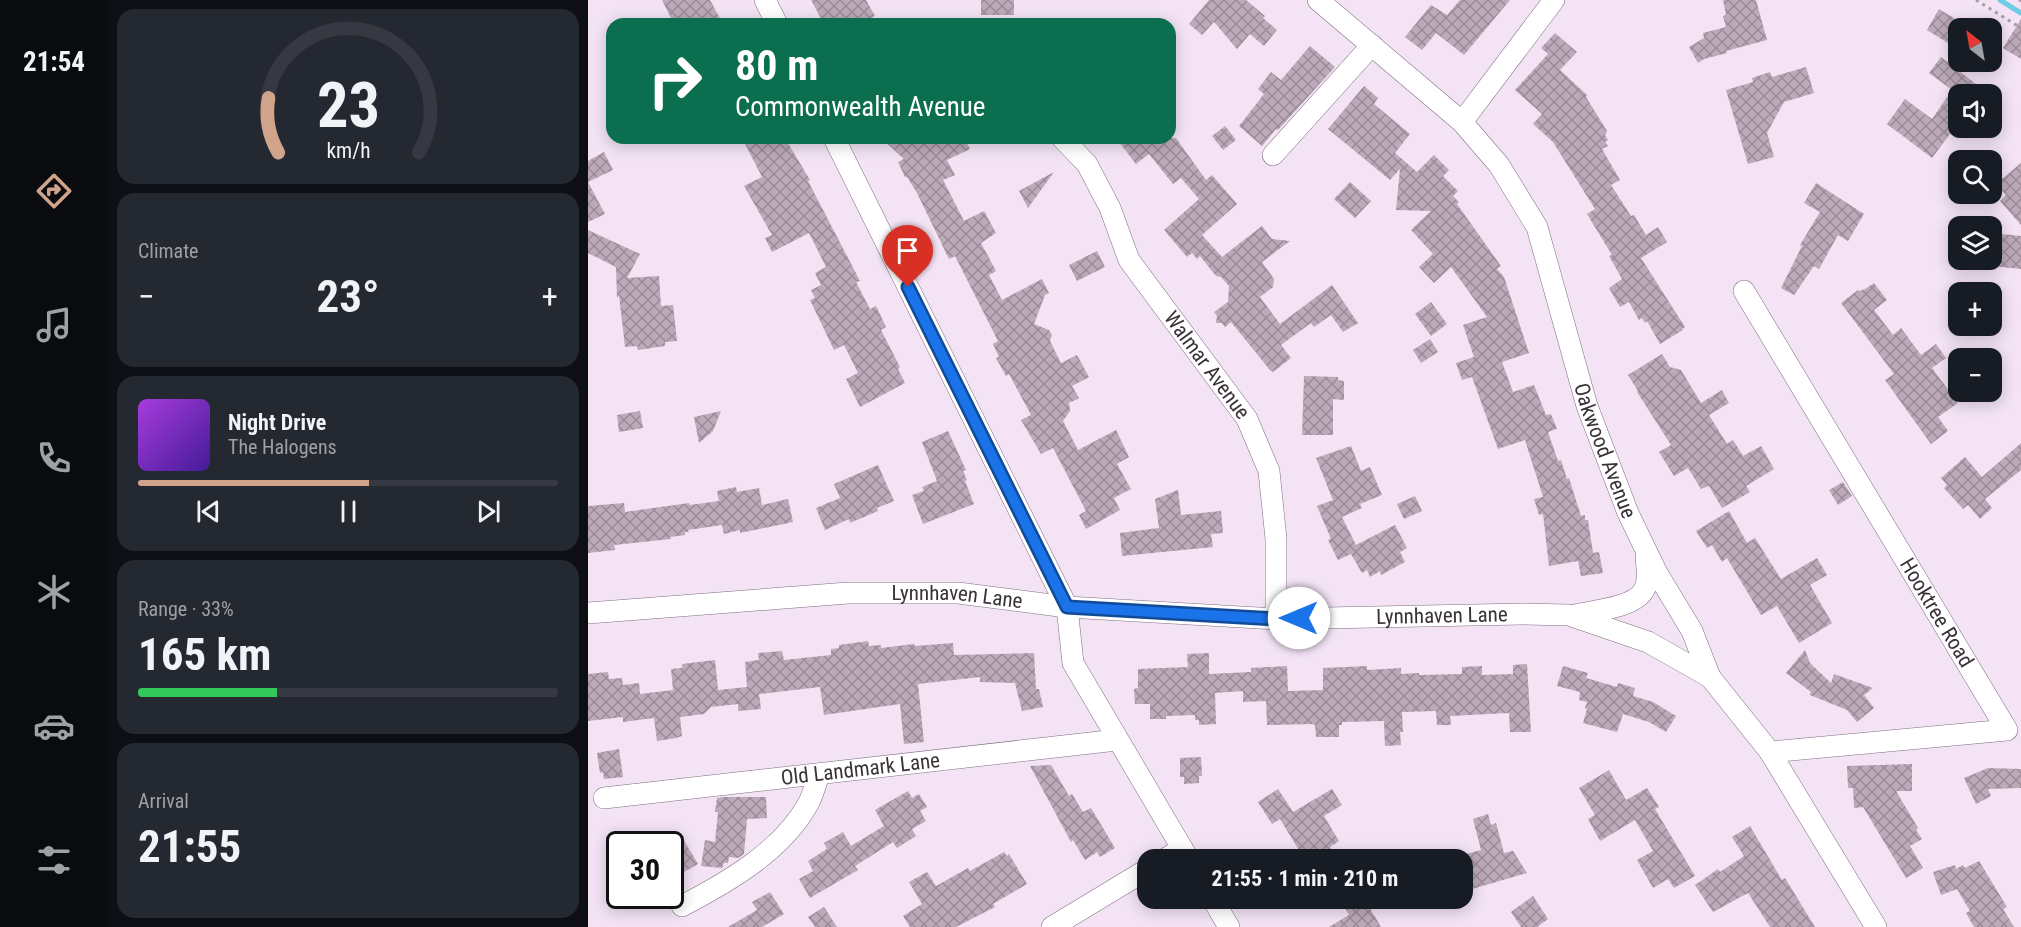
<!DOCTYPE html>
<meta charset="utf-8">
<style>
body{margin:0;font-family:"Roboto Condensed",sans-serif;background:#242831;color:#f1f3f6;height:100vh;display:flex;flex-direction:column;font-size:22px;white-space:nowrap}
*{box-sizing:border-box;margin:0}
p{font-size:20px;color:#9ea1a6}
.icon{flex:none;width:33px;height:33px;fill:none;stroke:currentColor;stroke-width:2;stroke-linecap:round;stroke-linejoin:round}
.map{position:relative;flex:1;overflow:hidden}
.sheet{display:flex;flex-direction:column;gap:9px;padding:9px;background:#0d0f14;width:480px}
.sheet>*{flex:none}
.banner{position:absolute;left:18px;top:18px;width:570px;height:126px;border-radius:18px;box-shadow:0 3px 15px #0003;background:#0b6e4f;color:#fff;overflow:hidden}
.needle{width:39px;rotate:329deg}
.buttons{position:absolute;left:1360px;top:18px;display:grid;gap:12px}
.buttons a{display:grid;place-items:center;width:54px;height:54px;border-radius:12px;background:#171b24;box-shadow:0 3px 15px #0003;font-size:30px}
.speed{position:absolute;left:18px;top:831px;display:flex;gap:12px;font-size:30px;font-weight:700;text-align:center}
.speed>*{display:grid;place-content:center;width:78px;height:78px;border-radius:50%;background:#171b24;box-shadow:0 3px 15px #0003;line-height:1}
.speed .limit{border:3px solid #111;border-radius:9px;background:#fff;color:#111}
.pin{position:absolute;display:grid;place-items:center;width:51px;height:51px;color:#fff;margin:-62px -26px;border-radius:50% 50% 50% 0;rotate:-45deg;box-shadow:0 0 6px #0007}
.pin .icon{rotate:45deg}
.me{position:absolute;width:66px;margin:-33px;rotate:270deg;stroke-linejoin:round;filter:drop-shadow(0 0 4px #0008)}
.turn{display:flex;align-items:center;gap:21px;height:126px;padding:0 30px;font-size:27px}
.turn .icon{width:78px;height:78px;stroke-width:2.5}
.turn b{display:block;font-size:42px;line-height:51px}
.big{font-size:45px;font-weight:700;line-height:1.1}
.sheet .tile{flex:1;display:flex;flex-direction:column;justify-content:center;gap:9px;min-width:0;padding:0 21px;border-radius:18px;background:#242831}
.sheet .dial{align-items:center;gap:0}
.dial svg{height:156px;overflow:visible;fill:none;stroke:#363941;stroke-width:7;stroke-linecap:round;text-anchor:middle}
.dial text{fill:#f1f3f6;stroke:none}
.song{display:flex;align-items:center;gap:18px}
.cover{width:72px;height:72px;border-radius:9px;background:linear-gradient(135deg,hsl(280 70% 55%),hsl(260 70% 35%))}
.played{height:6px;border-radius:3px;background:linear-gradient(90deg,#cfa48a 55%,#363941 55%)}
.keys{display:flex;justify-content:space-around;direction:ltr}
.heat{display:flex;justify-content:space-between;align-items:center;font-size:33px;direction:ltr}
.charge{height:9px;border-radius:4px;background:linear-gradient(90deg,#34c759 33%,#363941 0)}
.trip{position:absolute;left:549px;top:849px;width:336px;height:60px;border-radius:18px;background:#171b24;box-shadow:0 3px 15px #0003;font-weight:700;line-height:60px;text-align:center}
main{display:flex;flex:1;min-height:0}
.tabs{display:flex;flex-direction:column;width:108px;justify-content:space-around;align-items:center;background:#090b0e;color:#9ea1a6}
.tabs .icon{width:42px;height:42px}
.tabs .active{color:#cfa48a}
.tabs b{font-size:27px;color:#f1f3f6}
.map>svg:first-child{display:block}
</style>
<main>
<nav class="tabs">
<b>21:54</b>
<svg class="icon active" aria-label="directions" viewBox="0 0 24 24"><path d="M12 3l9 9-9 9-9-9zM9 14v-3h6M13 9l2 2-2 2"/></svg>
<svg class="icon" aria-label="music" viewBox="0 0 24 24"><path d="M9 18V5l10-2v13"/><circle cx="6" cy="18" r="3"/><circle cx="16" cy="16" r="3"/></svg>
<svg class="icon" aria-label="phone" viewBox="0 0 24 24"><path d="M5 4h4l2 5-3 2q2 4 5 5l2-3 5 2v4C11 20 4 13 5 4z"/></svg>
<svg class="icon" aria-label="climate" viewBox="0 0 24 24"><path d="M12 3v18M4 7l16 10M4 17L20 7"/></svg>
<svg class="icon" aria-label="car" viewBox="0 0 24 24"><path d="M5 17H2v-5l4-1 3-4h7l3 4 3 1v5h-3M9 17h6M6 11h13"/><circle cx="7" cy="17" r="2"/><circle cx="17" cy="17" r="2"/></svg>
<svg class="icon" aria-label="filters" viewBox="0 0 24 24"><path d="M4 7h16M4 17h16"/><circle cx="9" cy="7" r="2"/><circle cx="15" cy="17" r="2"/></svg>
</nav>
<section class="sheet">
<div class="tile dial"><svg viewBox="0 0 100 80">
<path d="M14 69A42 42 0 1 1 86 69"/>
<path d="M14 69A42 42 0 0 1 9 41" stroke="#cfa48a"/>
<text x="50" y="56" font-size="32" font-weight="700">23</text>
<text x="50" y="72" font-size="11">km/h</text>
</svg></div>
<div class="tile"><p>Climate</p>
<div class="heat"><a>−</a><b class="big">23°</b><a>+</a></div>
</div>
<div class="tile">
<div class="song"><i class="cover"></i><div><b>Night Drive</b><p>The Halogens</p></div></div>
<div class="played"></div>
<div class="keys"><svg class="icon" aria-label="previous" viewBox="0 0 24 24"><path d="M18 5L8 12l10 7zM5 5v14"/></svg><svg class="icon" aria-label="pause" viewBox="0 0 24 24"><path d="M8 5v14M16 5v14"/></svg><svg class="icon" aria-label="next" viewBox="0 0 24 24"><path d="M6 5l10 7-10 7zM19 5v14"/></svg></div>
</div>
<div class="tile"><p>Range · 33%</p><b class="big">165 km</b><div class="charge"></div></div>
<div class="tile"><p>Arrival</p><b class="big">21:55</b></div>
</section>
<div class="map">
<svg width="1433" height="927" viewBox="0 0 1433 927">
<defs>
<pattern id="building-cross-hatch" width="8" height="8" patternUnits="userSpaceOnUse" patternTransform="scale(1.5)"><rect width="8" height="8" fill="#bdaab9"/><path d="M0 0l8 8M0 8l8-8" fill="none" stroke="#9b8b97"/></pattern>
</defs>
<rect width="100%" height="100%" fill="#f3e3f5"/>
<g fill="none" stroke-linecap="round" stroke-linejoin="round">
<path stroke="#6ecce5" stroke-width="5" d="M1412,0l21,13"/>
</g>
<path fill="url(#building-cross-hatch)" d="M74,0h48l13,24h-49z
M223,0h55l9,16 -6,3 3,5h-48z
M393,0h33v15h-33z
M621,0h37l19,16 -2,2 14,12 -13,16 -14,-12 -13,15 -23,-27 -12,13 -13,-11z
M872,0h50l-46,55 -28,-22 -14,17 -17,-13 26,-32 16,10z
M1135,0h33l11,40 -41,11 1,2 -23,6 -6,4 -9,-16 15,-9 -1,-5 23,-6 -3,-11 3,-1z
M1351,9l25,15 -3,4h-2v4l-8,13 -24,-15z
M1433,19v40l-18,-11z
M967,33l22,19 -17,18 27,25 -1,2 21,34 -2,4 3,5 -3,2 3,4 -6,3 18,31 -9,5 20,31 3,-1 12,20 12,-8 9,15 -26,16 44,69 -3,2 1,1 -23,14 -13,-23 -2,2 -3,-5 -3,2 -10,-18 -9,5 -11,-19 13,-9 -13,-23 3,-1 -25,-41 8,-5 -42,-67 -20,-18 9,-10 -27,-24 33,-36 -7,-6z
M722,46l25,21 -57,63 -2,-1 -14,17 -23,-20 25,-32 -6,-5 13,-17 10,8z
M1353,57l48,37h-30v28l-27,36 -45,-34 18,-25 27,20 20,-29 -23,-17z
M1218,67l8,26 -30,9 -17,31 7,24 -26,7 -22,-74 27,-8 -1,-4 18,-6 2,5z
M776,86l14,12 -4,6 36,30 -15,19 22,19 17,-17 15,15 -6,6 15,15 -5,5 6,6 -2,2 44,62 -4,3 7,8 25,76 -27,9 11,30 21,-7 12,30 5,-1 6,15 -9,3 10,29 3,-1 6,19 2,-1 12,38 4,-1v5h3l5,33 6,-1 4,21 -22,3 -3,-15 -29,5 -6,-52 -4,1 -5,-16 9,-2 -18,-57 -27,9 -26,-72 -10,3 -6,-17 18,-6 -11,-32 24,-8 -36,-50 -17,16 -15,-16 14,-13 -22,-24 20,-19 -35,-1 4,-41 -10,11 -62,-51z
M637,126l11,14 -13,10 -11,-14z
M154,138h43l25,42 -2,1 52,100 -4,1 14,27 6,-3 10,21 -5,3 19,37 -2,2 7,14 -45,24 -14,-28 12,-6 -14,-28 -10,5 -24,-50 5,-2 -4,-8 10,-5 -6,-12 11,-6 -17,-34 -37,19 -7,-14 7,-3 -28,-49 18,-9z
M293,138h83l6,11 -23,11 8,15 -12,5 21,41 20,-10 12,22 -15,10 15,28 -7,4 13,25 40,-21 7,14 -4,2 -11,29 15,6 3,5 -2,6 11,22 16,-8 12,22 -17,9 7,12 -10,5 1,8 -7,10 15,29 38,-20 13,27 -12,7 14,25 -17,9 6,12 -34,19 -7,-14 7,-4 -33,-63 -12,6 -20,-34 10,-5 -22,-41 -3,2 -10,-18 3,-1 -6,-13 5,-3 -43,-85 -6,3 -32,-66 -10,-16h-2l-7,-15 6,-3z
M528,138h60l30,42 6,-5 25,29 -35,31 20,22 40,-31 10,13 18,2 -28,21 12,17 -1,8 -13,10 20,27 52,-39 26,38 -15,9 -12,-17 -17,12 -3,-4 -30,22 10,13 -18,14 -3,-2 -39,-48 -6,5 -3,-4h-6l1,-7 -3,-4 14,-10 1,-16 -8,-9 -5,-1 -16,-20 -3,3 -5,-6 -5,4 -23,-27 35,-31 -18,-21 -8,6 -24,-30 -13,10z
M16,152l9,18 -25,12 17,32 -17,8v-61z
M1433,163v62l-21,-24 6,-6 -10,-11z
M466,172l-26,36 -9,-17z
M762,182l21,19 -16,17 -21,-19z
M1228,183l48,31 -16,27 -10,-6 -19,34 -5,-3 -20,29 -13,-7 21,-42 -2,-1 20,-33 -16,-9z
M0,230l52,24 -13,24 32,-2 2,30 12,-1 4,36 -12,1v4l-27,4 -1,-4 -12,1 -6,-52 -2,3 -1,-31 -28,-14z
M1404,233l29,3v33l-29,-3z
M509,251l8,16 -28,14 -8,-16z
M1286,283l13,17 -13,10 19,25 8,-7 20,27 15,-11 10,14 -14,10 26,35 -20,14 10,14 -17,13 -46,-64 9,-6 -53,-71 17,-13 1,1 6,-2z
M843,302l16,22 -16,12 -16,-22z
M842,339l8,13 -17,11 -8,-13z
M1074,354l8,13 11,3 20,33 21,-13 7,13 -20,12 18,29 6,-4 10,16 18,-10 13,23 -28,17 4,6 -28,16 -13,-22 -8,3 -13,-21 -14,8 -15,-24 12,-7 -34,-53 1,-1 -10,-16z
M716,376l34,1v3l6,1v19l-11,-1v36h-31z
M52,411l3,17 -24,4 -2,-17z
M133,411l-8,20 -14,12 -5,-26z
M360,431l18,39 -3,1 4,9 -2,1 9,23 -51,20 -11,-29 12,-4 -2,-4 15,-6 -15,-39z
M1433,443v27l-36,29 7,9 -12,11 -12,-14 -5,4 -19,-21 3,-3 -6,-7 24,-21 17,20z
M763,446l10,25 9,-4 12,28 -22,9 2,4 -20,9 14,28 39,-20 12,23 -7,4 5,10 -24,13 -1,-4 -10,6 -3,-7 -5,3 -11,-19 -13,6 -10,-20 3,-1 -14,-33 16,-6 -17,-42z
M290,465l16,36 -17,7 1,3 -28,12 -1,-4 -24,11 -9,-22 24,-10 -6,-14z
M1255,482l9,14 -14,9 -9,-15z
M148,487l1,5 22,-4 3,17 26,-6 5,23 -53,11v-3l-16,4 -2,-9 -34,5 1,2h-4v3l-15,2 1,2 -57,6 1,5 -27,3v-47l36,-3 1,9 64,-9 1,2 29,-4 -2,-10z
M590,490l3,25 40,-4 2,22 -12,1 2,13 -91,9 -2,-23 39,-5 -4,-29z
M827,496l7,15 -18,8 -7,-15z
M1141,511l18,32 8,-5 26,41 36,-21 10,17 -17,10 22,38 -33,20 -22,-37 -16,9 -34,-57 -5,4 -10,-17 -5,3 -11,-17z
M280,641l1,5 12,-1v3l33,-4 1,2 38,-3 1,12 80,-2 2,36h3l4,18 -21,4 -7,-28 -35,-1v-5l-62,7 6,58 -20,2 -4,-40 -76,11 -4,-28 -61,7 2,15 -23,2v-7l-27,3 -7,7 -24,3 2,19 -6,2 -19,3 -3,-23 -31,4v-5l-35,4v-47l20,-2 1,7 13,-1 1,7 16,-2 1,11 33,-4 -2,-21 11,-1v-4l33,-4 3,30 29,-3 -2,-25 14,-2 -1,-7 24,-2 2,9 47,-5v-6l8,-1v-3z
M1217,650l5,13 21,20 3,-9 39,14 -9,7 10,13 -17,14 -10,-12 -37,-15 1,-3 -25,-19z
M621,653v21l42,-2v-4l36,-2 1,25 35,-1v-22l44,-2v4l34,-2v6l18,-1v2l43,-1v-7l20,-1v9l31,-1v-9l14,-1 4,68h-21l-1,-19 -59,3 1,9h-14l-1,-14 -34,1 1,20h-3l1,13 -16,1 -1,-25 -42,1v3h-3v12h-23l-1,-12 -2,-1 -46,1 -1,-24 -23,1v-11l-28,2 1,31 -17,1v-5h-4v-5l-29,1v3h-16v-15h-15l-1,-15 4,-1v-19l50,-2 -1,-13z
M975,666l25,7 -2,5 31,9 1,-4 17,5 -2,8 20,6 23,14 -10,16 -17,-10 -26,-8 -6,18 -34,-9 4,-14 -2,-1 2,-6 -8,-2 1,-8 -23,-6z
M31,749l4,28 -19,2 -1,-7 -3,1 -3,-20z
M613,757l1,19h-3v7l-15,1v-7h-4v-19z
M1324,764v27h-16l22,37 -2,2 6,9 -12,7 13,22 -17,10 -43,-71 -9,1 -1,-20h-5l-1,-22z
M463,765l18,31 3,-2 11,18 8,-4 24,40 -15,9 -3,-5 -12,8 -12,-20 -2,2 -41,-76z
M1400,768l33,1v19l-33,1 3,7 -15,8 -12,-26z
M1021,770l17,30 21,-12 12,19 -4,2 40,67 -21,12 -6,-9 -15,9 -16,-28 16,-9 -18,-31 -35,21 -12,-22 7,-4 -16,-27z
M690,789l15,23 39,-23 10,16 -18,11 15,25 -9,6 7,13h-32l-25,-41 -8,5 -14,-22z
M320,791l4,7 7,-4 8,13 -7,4 6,10 -14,8 4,7 -19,12 -4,-6 -38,24 3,4 -48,28 -11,-19 14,-8 -5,-10 19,-12 -3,-6 19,-11 8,14 33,-20 -9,-16z
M134,797h44l1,21 -20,1 -3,35 -6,4 -9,-1 -1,6h-4l-2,5 -21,-2 4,-26 10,2 3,-30h-3l2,-14z
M900,814l3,11 5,-2 8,30 9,-2 14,22 -65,19v-37l19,-5 -8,-31z
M1162,826l32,54 3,-2 30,49h-45l-22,-34 -35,19 -18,-27 23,-16 2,3 24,-16 -12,-19z
M94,837l16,27 -28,16v-36z
M416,852l3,4 2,-2 18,30 -34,20 2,3 -39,20h-46l-7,-11 19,-12 -13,-22 18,-10 9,14 32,-18 2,3z
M1391,861l28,46 -4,2 11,18h-40l-8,-14 4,-2 -13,-22 -16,6 -8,-23 22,-7 1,4 7,-4 2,3z
M182,892l14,22 -22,13h-34l29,-17 -5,-8z
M945,896l15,23 -11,8h-16l-10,-15z
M751,898h25l17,29h-52l20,-12z
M236,907l13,20h-22l-7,-10z"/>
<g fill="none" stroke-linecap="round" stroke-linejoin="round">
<g stroke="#7e6f80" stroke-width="22">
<g id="minor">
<path d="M177,0l12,24"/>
<path id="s1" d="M730,0l144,122 37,43 38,62 50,179 41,107 29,60 35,58 18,46 60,75 106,175"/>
<path d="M874,122l92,-122"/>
<path d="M246,138l233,469 6,56 116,197"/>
<path id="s2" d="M474,138l25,26 23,44 19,52 118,159 22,52 7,68v80"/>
<path d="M685,155l99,-110"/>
<path id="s3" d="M1156,291l263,439 -237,22"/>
<path id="s4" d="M0,613l260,-20h110l109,14 209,12 246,-5 47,1 79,27 62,35"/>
<path d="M986,615c19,-4 60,-7 70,-25 6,-10 3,-22 2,-32"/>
<path id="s5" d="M16,798l513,-58"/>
<path d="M576,860l18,-12"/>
<path d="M624,898l17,29"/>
<path d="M94,906c46,-24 100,-55 126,-102 5,-9 8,-20 11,-30"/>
<path d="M464,927l96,-58"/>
</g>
</g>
<path stroke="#a79ba8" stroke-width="3" stroke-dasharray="3 4.5" stroke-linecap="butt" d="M1388,0l45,28
M1431,0l2,1"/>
<use href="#minor" stroke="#fff" stroke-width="21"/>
</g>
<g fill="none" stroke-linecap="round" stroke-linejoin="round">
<g stroke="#114b97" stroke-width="15">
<path id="route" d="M320,287l159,320 209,12 23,-1"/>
</g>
<use href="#route" stroke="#1a73e8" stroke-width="10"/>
</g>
<g text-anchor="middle" stroke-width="6" stroke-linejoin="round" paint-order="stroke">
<g font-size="21" fill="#393239" stroke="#fff">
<text dy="7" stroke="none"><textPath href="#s2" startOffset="272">Walmar Avenue</textPath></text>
<text dy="7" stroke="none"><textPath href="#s1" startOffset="552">Oakwood Avenue</textPath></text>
<text dy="7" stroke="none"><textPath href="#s4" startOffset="370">Lynnhaven Lane</textPath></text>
<text dy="7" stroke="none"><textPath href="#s3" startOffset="375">Hooktree Road</textPath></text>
<text dy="7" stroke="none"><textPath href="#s4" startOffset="856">Lynnhaven Lane</textPath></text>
<text dy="7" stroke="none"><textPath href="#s5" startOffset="258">Old Landmark Lane</textPath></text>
</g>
</g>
</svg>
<div class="buttons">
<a><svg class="needle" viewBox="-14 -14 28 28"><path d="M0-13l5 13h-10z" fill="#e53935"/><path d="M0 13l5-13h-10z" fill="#9ea1a6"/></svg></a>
<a><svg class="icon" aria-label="sound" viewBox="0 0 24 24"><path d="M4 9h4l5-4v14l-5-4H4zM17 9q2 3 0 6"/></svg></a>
<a><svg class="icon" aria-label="search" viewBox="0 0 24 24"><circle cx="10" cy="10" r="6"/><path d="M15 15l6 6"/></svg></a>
<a><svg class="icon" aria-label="layers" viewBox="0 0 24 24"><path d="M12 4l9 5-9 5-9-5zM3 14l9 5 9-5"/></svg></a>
<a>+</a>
<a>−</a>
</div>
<div class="speed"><div class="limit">30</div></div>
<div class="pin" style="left:320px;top:287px;background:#d93025"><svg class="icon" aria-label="arrive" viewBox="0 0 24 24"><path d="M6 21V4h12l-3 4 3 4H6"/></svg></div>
<svg class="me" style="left:711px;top:618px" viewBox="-20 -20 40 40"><circle r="19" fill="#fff"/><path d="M0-13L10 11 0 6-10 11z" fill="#1a73e8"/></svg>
<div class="trip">21:55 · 1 min · 210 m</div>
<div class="banner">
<div class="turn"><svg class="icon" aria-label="right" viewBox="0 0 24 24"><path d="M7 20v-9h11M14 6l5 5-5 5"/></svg><div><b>80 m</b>Commonwealth Avenue</div></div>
</div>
</div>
</main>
